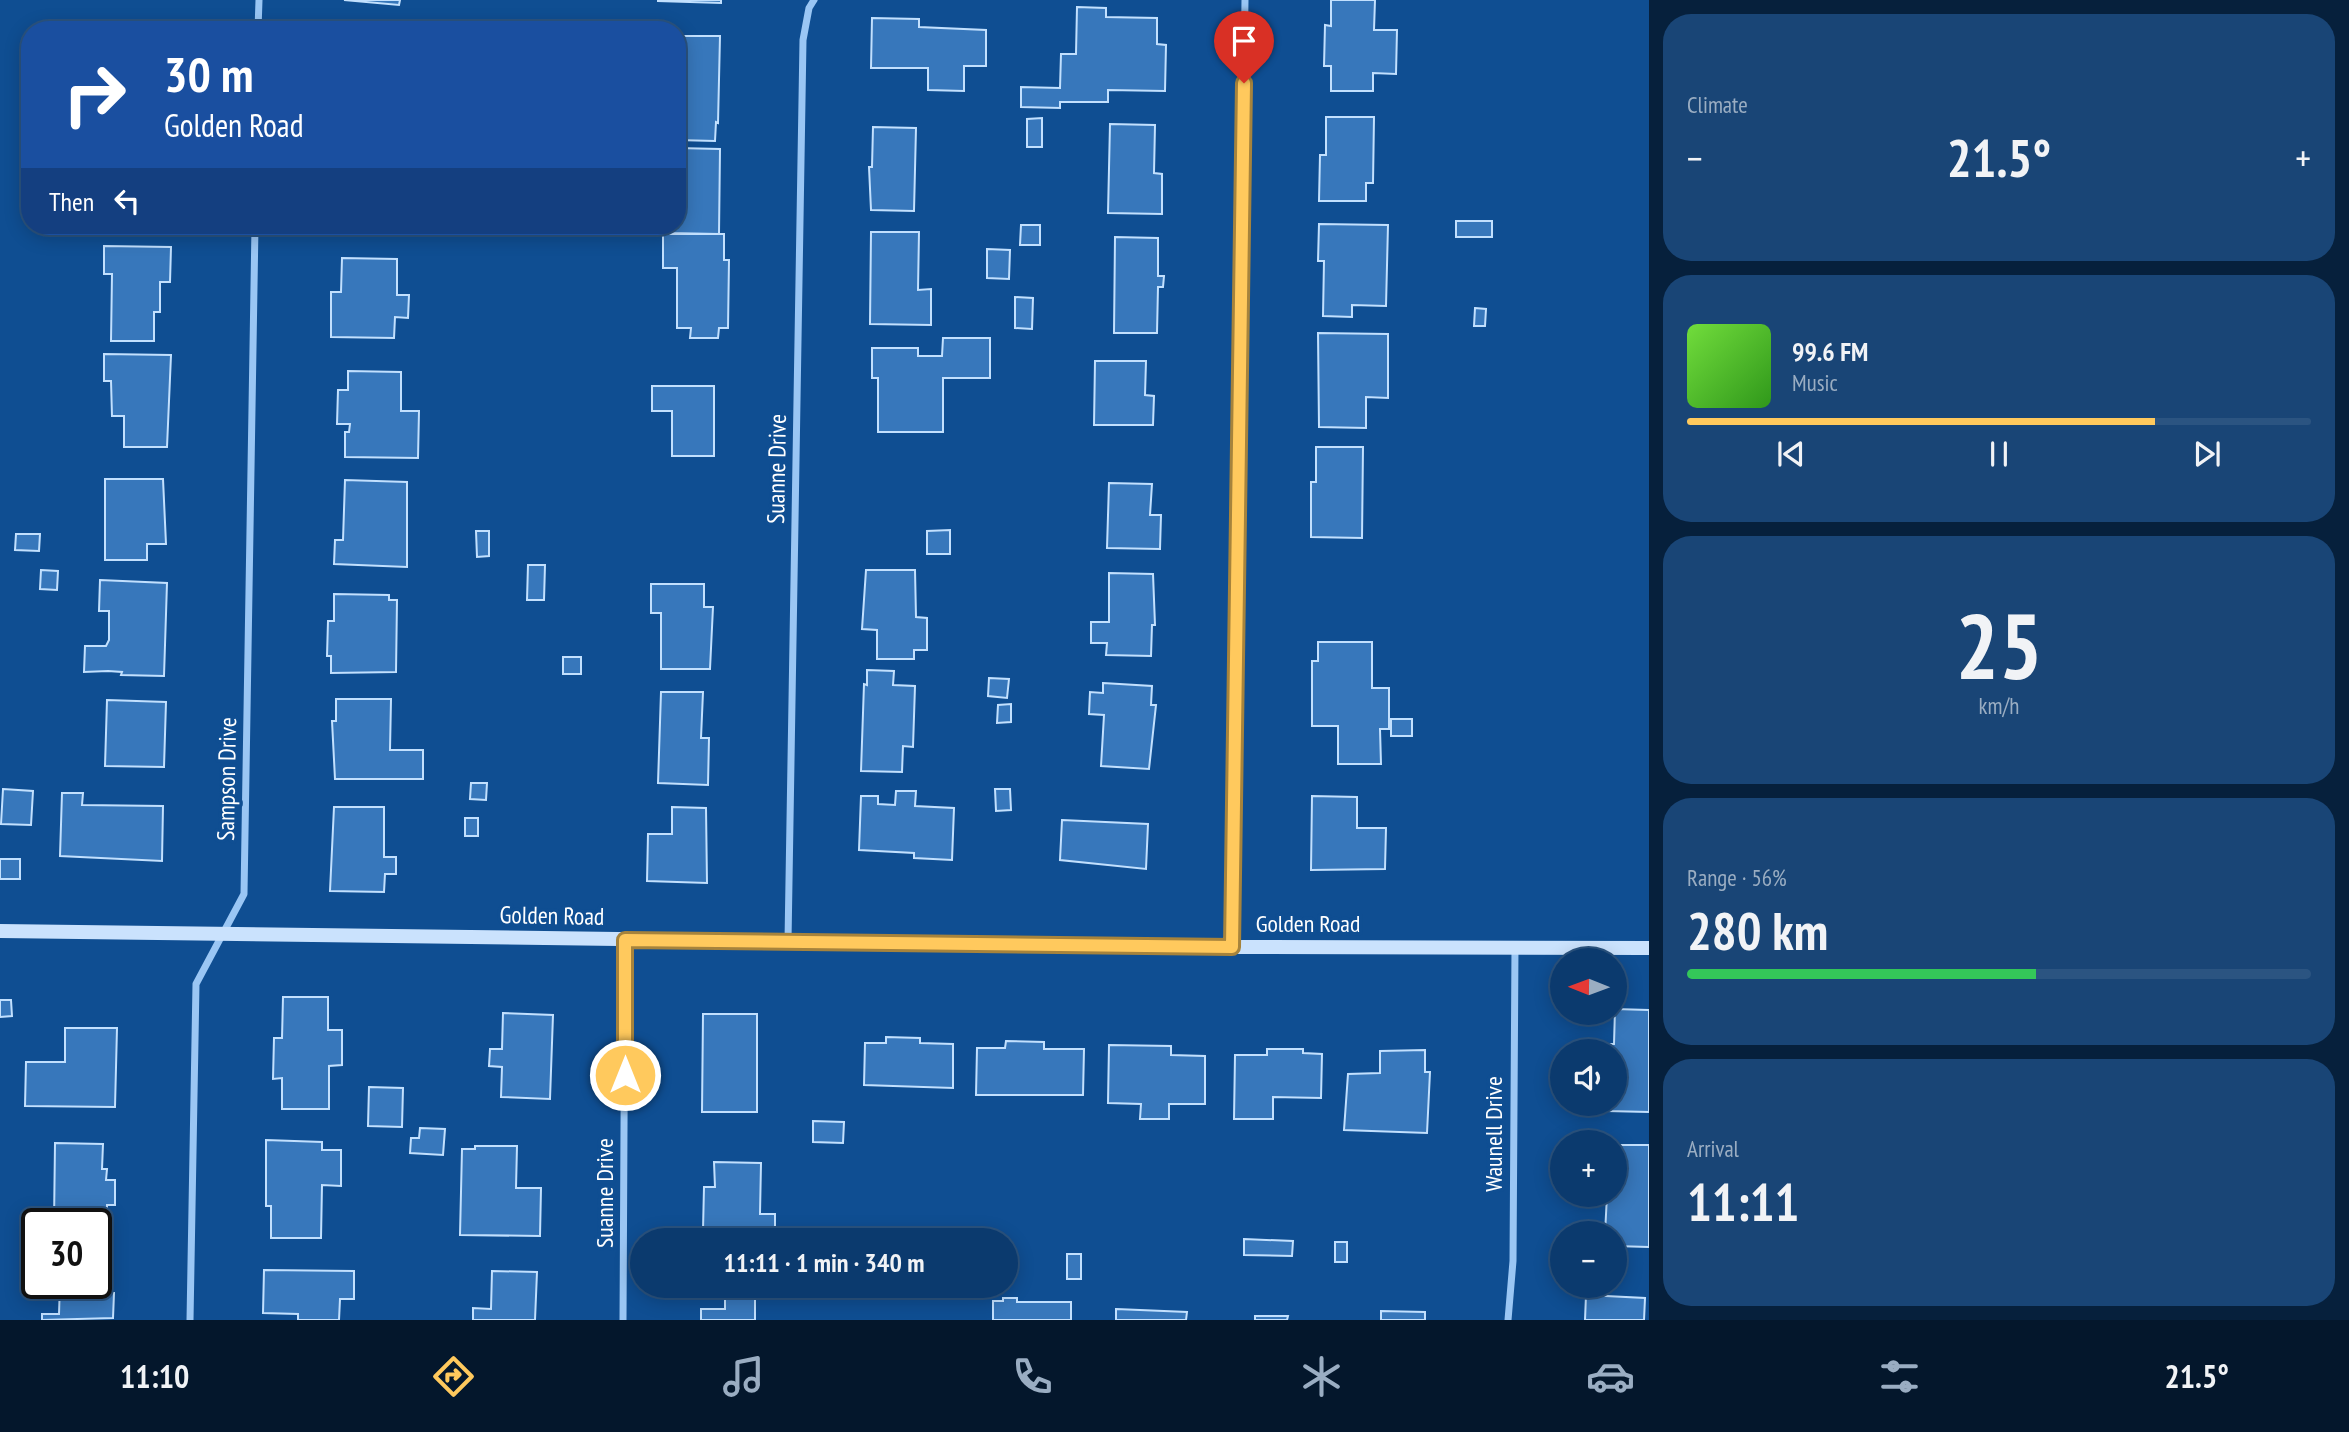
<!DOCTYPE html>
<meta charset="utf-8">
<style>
body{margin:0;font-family:"PT Sans Narrow",sans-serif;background:#194576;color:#f1f3f6;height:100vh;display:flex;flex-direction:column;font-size:26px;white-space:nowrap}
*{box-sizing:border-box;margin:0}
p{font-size:23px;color:#9aadc2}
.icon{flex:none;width:38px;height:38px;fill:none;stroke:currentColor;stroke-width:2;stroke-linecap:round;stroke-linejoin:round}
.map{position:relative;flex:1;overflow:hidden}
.panel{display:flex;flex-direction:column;gap:14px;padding:14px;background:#06203c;width:700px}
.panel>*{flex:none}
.banner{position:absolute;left:21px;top:21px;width:665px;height:214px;border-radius:28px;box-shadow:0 4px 18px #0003,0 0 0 2px #2b5481;background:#1a4fa0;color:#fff;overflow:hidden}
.needle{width:46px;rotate:271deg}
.buttons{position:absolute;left:1550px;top:948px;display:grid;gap:14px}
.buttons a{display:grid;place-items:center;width:77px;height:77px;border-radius:50%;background:#0b3a6e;box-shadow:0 4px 18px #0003,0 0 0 2px #2b5481;font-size:35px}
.speed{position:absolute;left:21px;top:1208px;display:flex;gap:14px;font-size:35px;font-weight:700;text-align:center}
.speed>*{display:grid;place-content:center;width:91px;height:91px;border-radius:50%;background:#0b3a6e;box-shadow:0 4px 18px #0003,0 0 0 2px #2b5481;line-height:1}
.speed .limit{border:4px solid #111;border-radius:10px;background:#fff;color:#111}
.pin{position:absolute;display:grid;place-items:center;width:60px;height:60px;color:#fff;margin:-72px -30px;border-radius:50% 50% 50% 0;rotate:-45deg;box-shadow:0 0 7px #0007}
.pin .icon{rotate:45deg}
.me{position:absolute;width:77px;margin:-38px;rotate:0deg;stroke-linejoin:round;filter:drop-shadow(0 0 5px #0008)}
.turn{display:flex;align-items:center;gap:24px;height:147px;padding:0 28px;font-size:32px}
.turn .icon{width:91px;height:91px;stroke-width:2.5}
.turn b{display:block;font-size:49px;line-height:60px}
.then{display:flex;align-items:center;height:66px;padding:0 28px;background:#0003;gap:14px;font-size:26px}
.big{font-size:52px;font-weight:600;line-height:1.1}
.panel .card{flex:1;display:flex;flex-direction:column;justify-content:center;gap:10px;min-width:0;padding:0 24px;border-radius:28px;background:#194576}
.panel .dial{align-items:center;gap:0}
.dial b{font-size:91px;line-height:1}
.song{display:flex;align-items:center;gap:21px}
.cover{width:84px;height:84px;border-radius:10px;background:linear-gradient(135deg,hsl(100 70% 55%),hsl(110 70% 35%))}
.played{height:7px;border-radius:4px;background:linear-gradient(90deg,#ffc95d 75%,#2b5481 75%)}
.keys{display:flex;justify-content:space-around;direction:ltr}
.heat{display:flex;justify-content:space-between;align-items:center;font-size:38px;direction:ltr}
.charge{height:10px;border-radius:5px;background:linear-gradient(90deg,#34c759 56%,#2b5481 0)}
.trip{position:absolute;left:630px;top:1228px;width:388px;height:70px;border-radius:35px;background:#0b3a6e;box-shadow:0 4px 18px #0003,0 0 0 2px #2b5481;font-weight:600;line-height:70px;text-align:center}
.tab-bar{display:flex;height:112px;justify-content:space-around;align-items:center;background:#04172c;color:#9aadc2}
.tab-bar .icon{width:49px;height:49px}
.tab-bar .on{color:#ffc95d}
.tab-bar b{font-size:32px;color:#f1f3f6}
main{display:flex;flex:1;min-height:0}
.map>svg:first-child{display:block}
</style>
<main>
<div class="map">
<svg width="1649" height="1320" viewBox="0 0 1649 1320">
<rect width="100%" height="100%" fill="#0f4e92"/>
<path fill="#3777bb" stroke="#c2e0fe" stroke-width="2" d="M344,0h56l-1,5z
M658,0h63v3l-63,-2z
M1331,0h44l-1,30h23l-1,44 -23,-1v18h-42v-25h-7l1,-41 6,1z
M1077,7l29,1v9l51,1v26l9,1 -1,46 -57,-1v12h-48v6l-39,-1v-20l39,1 1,-34h15z
M872,18l47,1v8l67,3v36h-22v25l-36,-1v-22h-57z
M124,22l52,1v7h-52z
M677,36h43l-2,87 -2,-1 -1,19 -38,-1z
M1326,117h48l-1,66h-7v18h-47l1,-46h6z
M1042,118v29h-15v-28z
M1110,124l45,1 -1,48 8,1v40l-54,-1z
M873,127l43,1 -2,83 -43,-1 -2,-43h3z
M677,148l43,1 -1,85 -51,-1v-7h9z
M1456,221h36v16h-36z
M1319,224l69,1 -2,81 -34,-1v12l-29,-1 1,-55h-6z
M1021,225h19v20h-20z
M338,226h71v3l-71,-2z
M871,232h48l-1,58 13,-1v36l-61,-1z
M663,234h61v26h5l-1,68h-9l-1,10h-28l1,-10h-14v-60h-14z
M1115,237l43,1v38h6l-1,11h-5l-1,46h-43z
M104,246l67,1 -1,35h-10v30h-6v29h-43l1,-67h-8z
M987,249l23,1 -1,29 -22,-1z
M342,258l55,1v36h12l-1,23 -13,-1 -1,21 -63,-1v-45h10z
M1015,297l18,1 -1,31 -17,-1z
M1475,308l11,1 -1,17h-11z
M1318,333l70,1v64l-22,-1v31l-47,-1z
M943,338h47v40h-47v54h-65v-54h-6v-30h46v8h24z
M104,354l67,1 -4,92h-43v-31h-12l-1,-35h-7z
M1095,361h51l-1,34 9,1 -1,29h-59z
M348,371l53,1v39h18l-1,47 -73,-1v-25h4l1,-8h-13l1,-34h10z
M652,386h62v70h-42v-45h-20z
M1316,447h47l-1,91 -51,-1v-55h5z
M105,479h58l3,65h-19v16h-42z
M345,480l62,2v85l-73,-3 1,-24h8z
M1109,483l43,1 -2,31h11l-1,34 -53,-1z
M950,530v24h-23v-23z
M476,531h13v25l-12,1z
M16,534h24l-1,17 -24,-1z
M528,565h17l-1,35h-17z
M41,570l17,1 -1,19 -17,-1z
M866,570h49l1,47 11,1v32h-13v9h-37v-29l-15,-1z
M1109,573l44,1 2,51h-3l-1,31 -45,-1 1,-12h-16v-21h18z
M100,580l67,3 -3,93 -43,-1 1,-3 -14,-1 -24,1 1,-26h21l3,-6v-29h-10z
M651,584h53v23h9l-3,62h-49v-56h-10z
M334,594l55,1v5h8l-1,72 -65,1v-17h-4l1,-35h6z
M1318,642h54v46h17v41h-9l1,35h-43v-38h-26v-65h6z
M563,657h18v17h-18z
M867,670l27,1 -1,14 22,1 -2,61 -10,-1 -1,26 -41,-1 3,-87 3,1z
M989,678l20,1 -2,19 -19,-2z
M1103,683l49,3 -1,19h5l-7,64 -48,-3 3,-51 -15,-1 1,-22 13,1z
M661,692h42l-2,46h8l-1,47 -50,-2z
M336,699h55l-1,51h33v29h-88l-3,-58h4z
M107,700l59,2 -2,65 -59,-1z
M1011,704v18l-14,1 1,-18z
M1391,719h21v17h-21z
M471,783h16l-1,17 -16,-1z
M3,789l30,2 -2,34 -30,-1z
M995,789h15l1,21 -15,1z
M896,791h20l-1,15 39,2 -2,52 -38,-2v-5l-55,-3 2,-54h17v8l17,1z
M62,793h21l-1,12 81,1 -1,55 -102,-5z
M1312,796l45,1v31h29l-1,41 -74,1z
M334,807h50v50h12v17h-11l-1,18 -54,-1z
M672,807l34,1 1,75 -60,-2 1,-47h24z
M465,818h13v18h-13z
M1062,820l86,4 -2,45 -86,-9z
M0,859h20v20h-20z
M283,997h45v33h14v35l-13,1v43h-47v-31l-9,1 1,-41h8z
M0,1000h11l1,16 -12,1z
M1615,1009l34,1v102l-42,-1v-7h8v-52h-7l1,-8h5z
M503,1013l50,2 -3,84 -49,-2 1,-30 -13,-1 1,-17h12z
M703,1014h54v98h-55z
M65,1028h52l-2,79 -90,-1 1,-44h39z
M886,1037l34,1v5l33,1v44l-89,-3 1,-42h21z
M1006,1041l38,1v7h40l-1,46h-107l1,-47h28z
M1109,1045l62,1v9l34,1v48h-36v15h-29l1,-15 -33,-1z
M1267,1049h36v4l19,1 -1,44 -48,-1v22h-39l1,-64h32z
M1425,1050v22h5l-3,61 -83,-3 4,-56 32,-1v-22z
M369,1087l34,1 -1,39 -34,-1z
M813,1121l31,1 -1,21 -30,-1z
M420,1128l25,1 -2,26 -33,-2 1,-15h8z
M266,1140l56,2v8h19v36l-19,-1 -1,53h-50v-32h-5z
M55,1143l48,1 -1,25h5l-1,11h9v25h-8v33h-11v-15h-42z
M1615,1145h34v102l-34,-1v-12h-10l2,-39h8z
M475,1146h42l-1,42h25l-1,48 -80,-1 2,-86h13z
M714,1162l47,1 -1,51h15v27h-63v-10l-9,-1 1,-43h11z
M1244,1239l49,2 -1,15 -48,-1z
M1335,1242h12v20h-12z
M1067,1254h14v25h-14z
M96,1269h12v24h6l-1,25 -71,2v-6h17l1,-31h36z
M264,1270l90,1v28h-14l-1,21h-41v-6l-35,-1z
M492,1271l45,1 -2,48h-62v-12l18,1z
M1586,1295l59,3 -1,22h-59z
M755,1298v22h-54v-11h24v-10z
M1003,1298h14v4h54v18h-78v-19h10z
M1116,1309l71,3 -1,8h-70z
M1381,1311l44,1v8h-44z
M1255,1316h33l-1,4h-32z"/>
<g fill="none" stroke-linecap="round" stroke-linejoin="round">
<path stroke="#9ac6f4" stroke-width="7" d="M258,30l1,-30
M788,941l15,-901 6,-32 5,-8
M1232,947l13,-947
M190,1320l6,-336 48,-90 11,-668
M623,1320l2,-381
M1508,1320l5,-59 2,-314"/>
<path stroke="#cae2fd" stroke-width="14" d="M0,931l1232,16 417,1"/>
</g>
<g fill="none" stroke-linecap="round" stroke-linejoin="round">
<g stroke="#a6833c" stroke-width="18">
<path id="route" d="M625,1075v-135l607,7 12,-864"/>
</g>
<use href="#route" stroke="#ffc95d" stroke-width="12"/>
</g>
<g text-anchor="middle" stroke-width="7" stroke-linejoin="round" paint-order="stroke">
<g font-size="24" fill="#fff" stroke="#0f4e92">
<text transform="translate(777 469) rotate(-89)" y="8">Suanne Drive</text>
<text transform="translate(227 779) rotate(-89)" y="8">Sampson Drive</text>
<text transform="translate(552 916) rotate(1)" y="8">Golden Road</text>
<text x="1308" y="932">Golden Road</text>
<text transform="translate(1494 1134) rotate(-90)" y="8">Waunell Drive</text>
<text transform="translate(605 1193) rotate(-90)" y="8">Suanne Drive</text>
</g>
</g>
</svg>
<div class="buttons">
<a><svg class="needle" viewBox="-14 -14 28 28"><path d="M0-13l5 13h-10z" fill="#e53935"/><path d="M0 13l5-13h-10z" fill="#9aadc2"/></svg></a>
<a><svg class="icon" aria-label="sound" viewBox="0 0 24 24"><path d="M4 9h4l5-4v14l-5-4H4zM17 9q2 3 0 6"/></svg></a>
<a>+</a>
<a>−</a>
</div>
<div class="speed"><div class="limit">30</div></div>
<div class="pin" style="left:1244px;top:83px;background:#d93025"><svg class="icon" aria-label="arrive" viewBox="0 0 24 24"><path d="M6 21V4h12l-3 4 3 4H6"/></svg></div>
<svg class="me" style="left:625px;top:1075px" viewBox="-20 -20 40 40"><circle r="17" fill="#ffc95d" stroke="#fff" stroke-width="3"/><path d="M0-11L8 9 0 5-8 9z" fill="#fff"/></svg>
<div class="trip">11:11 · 1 min · 340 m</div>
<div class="banner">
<div class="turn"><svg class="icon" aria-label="right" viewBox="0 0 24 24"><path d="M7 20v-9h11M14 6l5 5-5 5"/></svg><div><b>30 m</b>Golden Road</div></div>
<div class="then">Then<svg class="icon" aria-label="left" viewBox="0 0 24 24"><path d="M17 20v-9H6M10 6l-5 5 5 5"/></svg></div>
</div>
</div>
<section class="panel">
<div class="card"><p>Climate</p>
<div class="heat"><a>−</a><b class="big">21.5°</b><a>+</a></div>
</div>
<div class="card">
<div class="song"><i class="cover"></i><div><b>99.6 FM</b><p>Music</p></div></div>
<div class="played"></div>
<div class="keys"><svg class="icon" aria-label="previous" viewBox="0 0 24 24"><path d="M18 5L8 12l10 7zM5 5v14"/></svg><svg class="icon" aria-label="pause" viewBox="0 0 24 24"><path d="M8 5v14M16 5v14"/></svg><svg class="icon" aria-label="next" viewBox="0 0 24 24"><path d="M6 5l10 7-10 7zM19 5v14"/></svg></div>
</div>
<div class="card dial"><b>25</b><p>km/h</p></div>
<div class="card"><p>Range · 56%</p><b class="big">280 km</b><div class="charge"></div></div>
<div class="card"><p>Arrival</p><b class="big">11:11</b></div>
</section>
</main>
<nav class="tab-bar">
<b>11:10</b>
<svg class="icon on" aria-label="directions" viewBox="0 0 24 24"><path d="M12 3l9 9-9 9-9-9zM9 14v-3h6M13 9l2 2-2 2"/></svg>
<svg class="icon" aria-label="music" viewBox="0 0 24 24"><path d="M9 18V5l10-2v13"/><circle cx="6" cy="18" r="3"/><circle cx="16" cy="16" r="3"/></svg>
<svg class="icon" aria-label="phone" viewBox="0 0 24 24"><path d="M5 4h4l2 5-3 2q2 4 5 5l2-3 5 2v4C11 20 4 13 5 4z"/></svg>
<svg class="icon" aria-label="climate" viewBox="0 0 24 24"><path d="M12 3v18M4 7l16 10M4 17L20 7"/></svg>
<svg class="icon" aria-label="car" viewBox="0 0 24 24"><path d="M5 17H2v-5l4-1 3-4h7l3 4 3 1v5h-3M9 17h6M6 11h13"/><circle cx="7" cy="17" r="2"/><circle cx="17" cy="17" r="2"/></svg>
<svg class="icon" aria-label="filters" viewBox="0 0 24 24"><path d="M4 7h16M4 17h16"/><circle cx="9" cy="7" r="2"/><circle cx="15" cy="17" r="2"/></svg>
<b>21.5°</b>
</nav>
